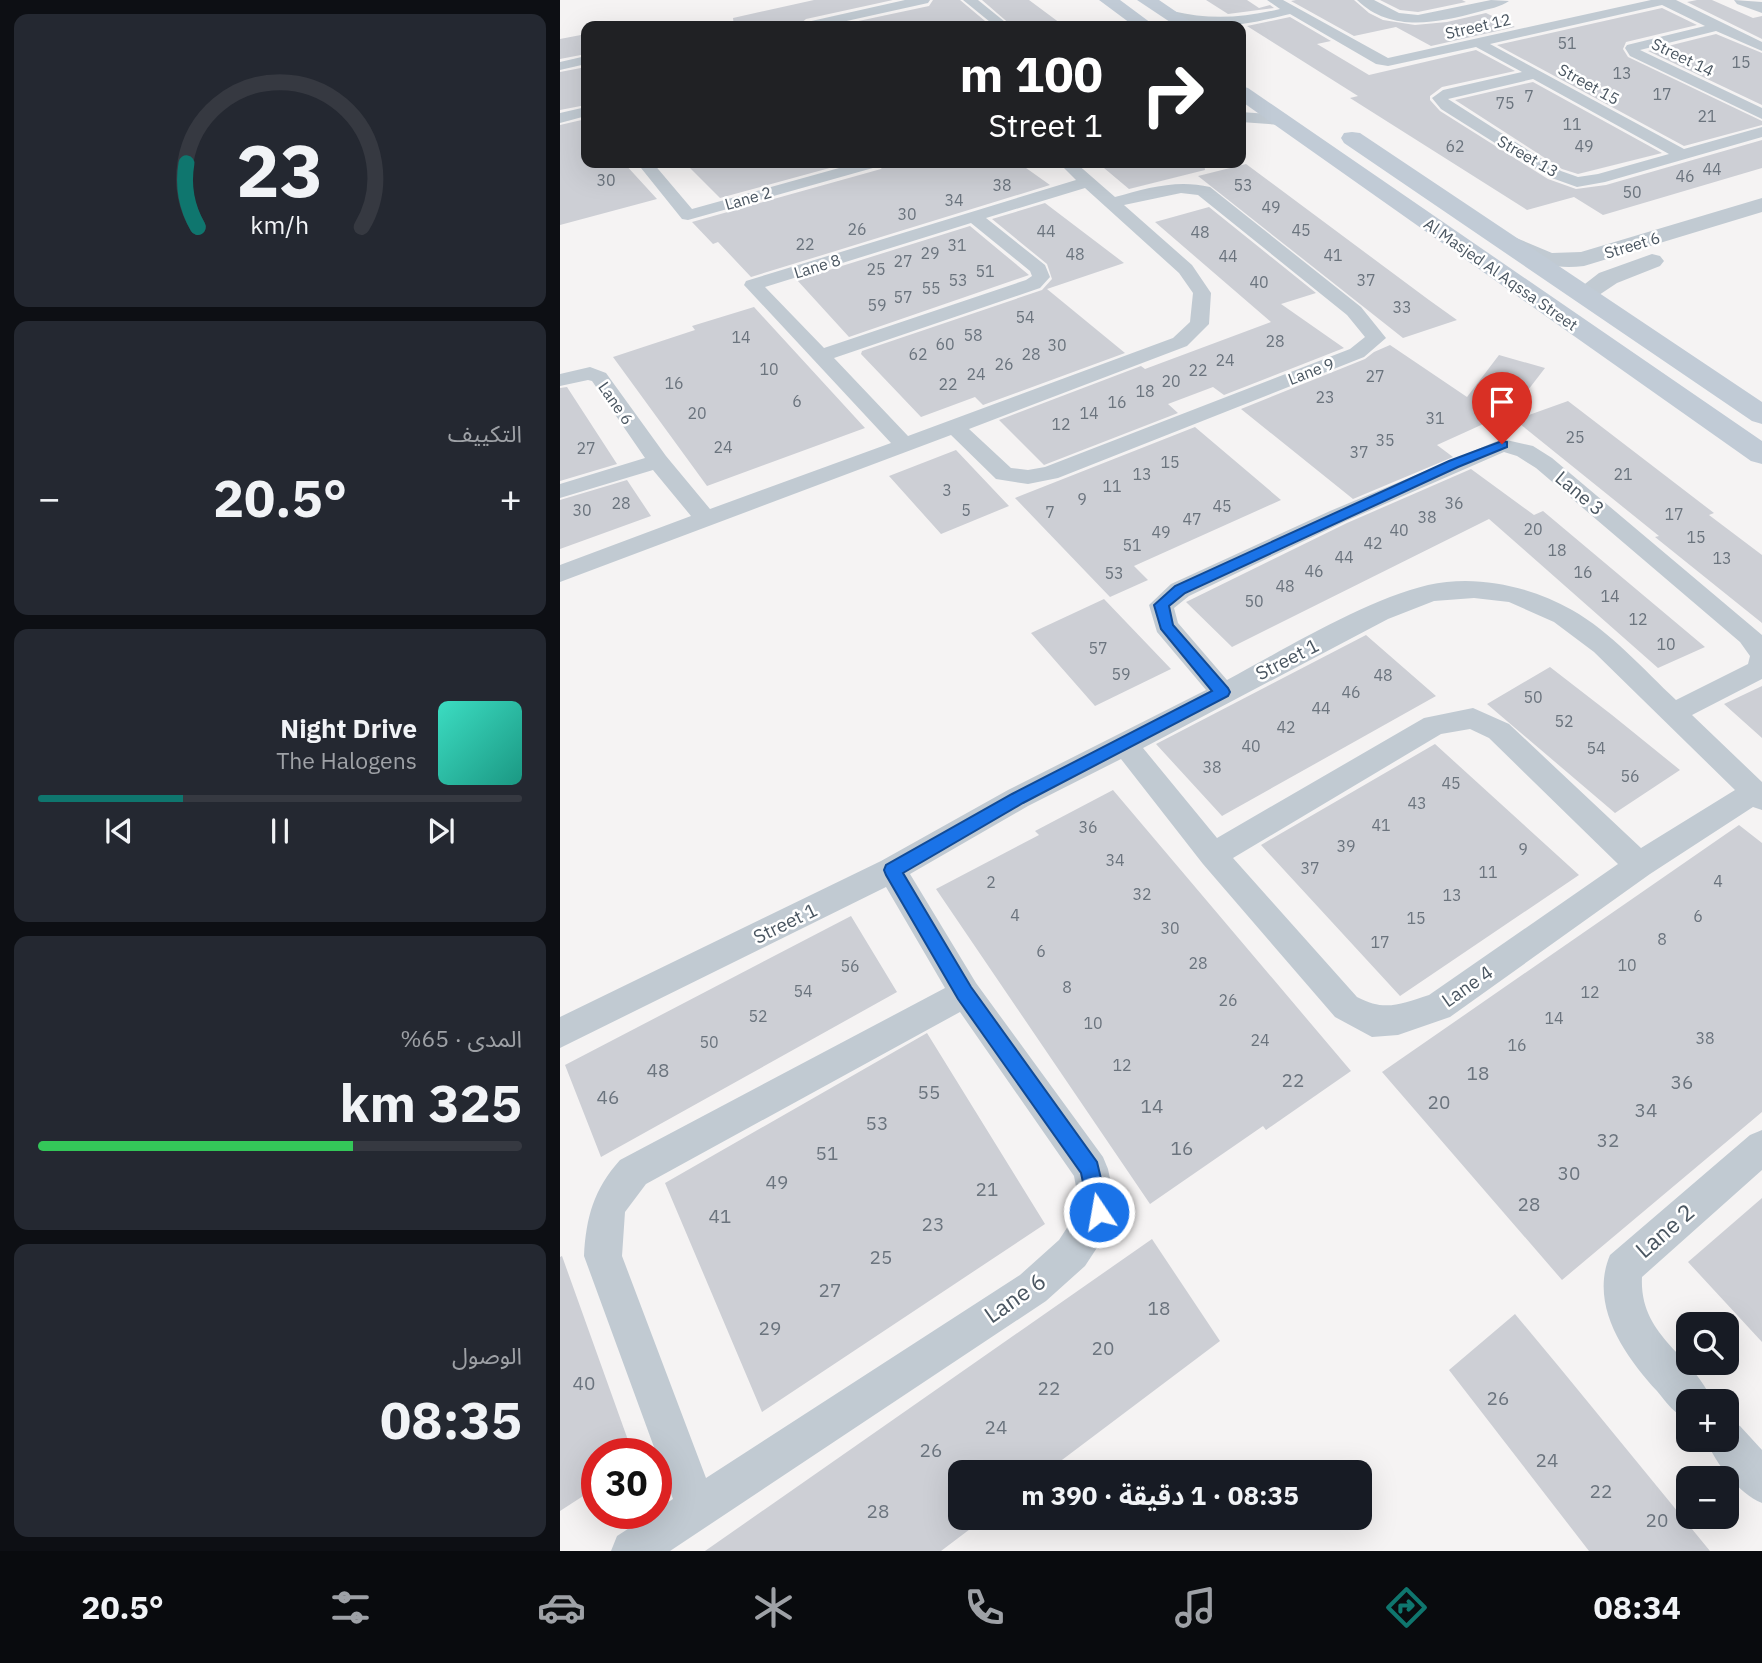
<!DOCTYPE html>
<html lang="ar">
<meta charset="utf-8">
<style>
body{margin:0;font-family:"IBM Plex Sans","Noto Sans Arabic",sans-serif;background:#242831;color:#f1f3f6;direction:rtl;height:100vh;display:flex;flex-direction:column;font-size:26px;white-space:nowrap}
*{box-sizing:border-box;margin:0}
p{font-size:23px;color:#9ea1a6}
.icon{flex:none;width:38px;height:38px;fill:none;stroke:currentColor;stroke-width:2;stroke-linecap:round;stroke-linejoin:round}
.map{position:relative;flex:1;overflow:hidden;direction:ltr}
.details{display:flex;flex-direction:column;gap:14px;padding:14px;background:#0d0f14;width:560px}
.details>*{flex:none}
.guide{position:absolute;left:21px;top:21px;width:665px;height:147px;border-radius:14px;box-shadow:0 7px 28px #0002;direction:rtl;background:#202124;color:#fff;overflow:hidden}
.tools{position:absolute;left:1116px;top:1312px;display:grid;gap:14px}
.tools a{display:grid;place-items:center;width:63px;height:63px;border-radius:14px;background:#171b24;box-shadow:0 7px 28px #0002;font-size:35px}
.speed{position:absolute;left:21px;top:1438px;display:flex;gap:14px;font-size:35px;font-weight:700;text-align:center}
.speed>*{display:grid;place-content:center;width:91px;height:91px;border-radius:50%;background:#171b24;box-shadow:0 7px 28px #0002;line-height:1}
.speed .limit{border:10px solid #d22;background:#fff;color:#111}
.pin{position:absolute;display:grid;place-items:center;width:60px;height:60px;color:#fff;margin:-72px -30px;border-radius:50% 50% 50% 0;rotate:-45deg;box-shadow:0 0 7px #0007}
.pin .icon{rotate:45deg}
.me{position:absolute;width:77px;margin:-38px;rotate:348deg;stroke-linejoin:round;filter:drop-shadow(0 0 5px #0008)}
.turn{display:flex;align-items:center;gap:24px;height:147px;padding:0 28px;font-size:32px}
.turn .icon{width:91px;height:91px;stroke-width:2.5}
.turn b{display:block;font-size:49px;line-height:60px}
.big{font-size:52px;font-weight:700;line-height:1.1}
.details .card{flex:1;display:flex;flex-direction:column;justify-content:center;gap:10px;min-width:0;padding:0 24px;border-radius:14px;background:#242831}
.details .dial{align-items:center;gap:0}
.dial svg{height:182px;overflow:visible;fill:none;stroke:#363941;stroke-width:7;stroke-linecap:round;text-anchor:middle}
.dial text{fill:#f1f3f6;stroke:none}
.song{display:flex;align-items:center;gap:21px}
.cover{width:84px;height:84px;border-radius:10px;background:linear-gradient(135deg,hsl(170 70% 55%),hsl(170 70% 35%))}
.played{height:7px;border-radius:4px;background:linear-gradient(90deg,#0f766e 30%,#363941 30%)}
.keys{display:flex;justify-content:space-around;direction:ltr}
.heat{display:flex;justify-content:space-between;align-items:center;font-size:38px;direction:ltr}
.charge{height:10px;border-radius:5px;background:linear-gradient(90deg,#34c759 65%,#363941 0)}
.trip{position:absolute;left:388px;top:1460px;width:424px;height:70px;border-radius:14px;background:#171b24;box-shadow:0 7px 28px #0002;font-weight:700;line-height:70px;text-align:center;direction:rtl}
.tab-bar{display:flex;height:112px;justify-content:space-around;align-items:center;background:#090b0e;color:#9ea1a6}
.tab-bar .icon{width:49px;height:49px}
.tab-bar .active{color:#0f766e}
.tab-bar b{font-size:32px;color:#f1f3f6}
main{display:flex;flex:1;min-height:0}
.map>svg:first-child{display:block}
</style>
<main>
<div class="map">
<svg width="1202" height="1551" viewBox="0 0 1202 1551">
<rect width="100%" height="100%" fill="#f5f3f3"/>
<path fill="#cdcfd5" d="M254,0h79l-87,19 -8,7h-64l-1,-8z
M373,0h27l31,26h-156l94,-20z
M422,0h47l35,26h-52z
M646,0h41l12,8 11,-3 4,3 -46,6z
M736,0h58l15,13 14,7 32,5 32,-3 39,-9 29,14 -84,19 -35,-19 -42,9 -63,-35z
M820,0h82l4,2 -48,10 -18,-2z
M1137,0h15l41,18 9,-2v23l-75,-37z
M1102,8l35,17 -71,17 -3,7 5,8 134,64v4l-78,21 -187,-101z
M730,17l41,24 -14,3 52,31 107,-25 39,21 -73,16 -12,9v4l10,11 108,68 28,10 30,-4 156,-45v28l-159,47 -29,-18 -47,13 -177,-112 8,-2 -111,-70z
M26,34v20l-26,5v-20z
M1156,34l46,19v52l-114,-54z
M26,67v38l-26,5v-38z
M973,82l129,71 -84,21 -16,-5 -107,-69z
M26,119v44h38l33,36 -97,26v-100z
M125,163h163l-128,35z
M325,163h134l31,22 -299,92 -33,-35 -5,2 -21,-22 189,-53z
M564,163h80l1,7 -76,19 -25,-21z
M686,164l183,136 28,20 -54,18 -205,-162z
M485,203l79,60 -77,26 78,64 -142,52 -8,-8 -54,20 -60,-63 1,-3 180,-61 10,-11 -5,-15 -55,-45z
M649,207l107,86 -35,11 63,44 -120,47 -11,-8 -45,17 10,9 -134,52 -45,-45 142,-54 4,3 126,-47 -116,-100z
M410,226l59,49 -180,62 -52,-57z
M194,307l111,121 -158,58 -94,-129 82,-27 -3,-4z
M830,345l77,52 32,-42 46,13 -33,43 -75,34 16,12 -100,42 -112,-90 124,-50 9,-7z
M7,387l50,77 -57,17v-93z
M1008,401l146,112 -5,2 53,40v68l-107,-86 4,-1 -144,-116z
M635,427l86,73 -147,66 14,14 -38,17 -95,-99z
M396,450l53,56 -68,28 -52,-58z
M911,469l63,46 9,-4 162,136 -47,21 -169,-149 -257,128 -46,-45 161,-79z
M67,480l24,36 -91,33v-49z
M544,599l67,70 -76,37 -64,-73z
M806,635l70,61 -214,120 -66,-72z
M990,667l62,48 68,55 -65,43 -128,-109z
M1202,686v52l-38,-34z
M875,744l144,131 -179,121 -139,-151z
M553,790l238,281 -85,59 -3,-4 -113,78 -214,-315 103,-54 -4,-4z
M1179,825l23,18v269l-200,168 -180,-208z
M291,916l46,76 -296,165 -36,-92z
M367,1033l118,191 -283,188 -97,-229z
M1202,1198v144l-74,-80z
M592,1239l68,102 -174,131h-85v45h25l-45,34h-236z
M2,1256l71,198h-36v33l-37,24v-254z
M955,1314l45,54 150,183h-121l-140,-181z"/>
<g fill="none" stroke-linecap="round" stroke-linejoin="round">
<path fill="#c1cad2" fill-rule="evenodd" d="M345,0h25l-2,3 -104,23h-24l7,-4z
M403,0h15l32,26h-15z
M707,0h16l105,58 263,-58h25l86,42v9l-46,-20 -76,19 122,58v11l-132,-63 -5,-8 2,-3 78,-19 -43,-21 -172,39 194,105 78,-22v10l-157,45 -28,5 -28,-10 -108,-68 -9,-11 11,-8 79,-18 -46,-25 -88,19 -12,-2 -86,-50c-32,8 -97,24 -125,1l7,-4c38,9 70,7 108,-2zM973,79l136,75 -71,20 -20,3 -17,-6 -113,-72z
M797,0h17l25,13 19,2 73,-15 18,1c-8,6 -21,8 -31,11 -41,11 -87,21 -121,-12z
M26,56v8l-26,6v-8z
M26,107v9l-26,7v-10z
M681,112l40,3 8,5 -8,5 -40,-3z
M77,163h16l39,46 165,-46h25l-2,3 -192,54 -6,-1z
M499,163h17l39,34c32,-9 62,-18 95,-10l151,120 25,31 -22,19 -306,121 -30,6 -32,-5 -45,-44 -391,147v-17l131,-49 -38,-46 -93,28v-14l85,-26 -53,-77 -4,-1 -28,6v-12l30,-7 16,6 60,83 44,53 181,-66 -147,-158 2,-4 330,-101zM525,188l94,85 14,20 -3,29 -17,16 -265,98 -74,-78 206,-70 10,-11 -5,-12 -59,-47zM621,193l17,2 149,120 18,22 -15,12 -305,118 -17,3 -17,-2 -42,-39 218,-83 22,-22 2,-31 -19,-28 -68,-60zM411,223l59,48 2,5 -6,4 -202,68 -59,-61z
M942,439l31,7 19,12 210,177v44l-70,36 70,67v28l-9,-3 -103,67 -200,143 -52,18 -26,2 -37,-20 -132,-153 -82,-105 -93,47 -118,68 66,109 127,174 5,12 9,43 -5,13 -27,41 -39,35 -376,250h-59l6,-15 34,-22h5v-4l17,-11 -89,-243c2,-39 10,-67 36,-96l325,-172 -59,-101 -326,161v-31l321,-156 127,-71 198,-100 -49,-58 -8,-27 22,-21 159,-73zM944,452l13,4 19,12 204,174 10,14 -2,8 -72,36c-33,-31 -65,-68 -104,-90 -43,-24 -96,-36 -144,-25 -63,15 -143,64 -201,95l-49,-57 -4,-15 15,-12 157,-75zM914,598l35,4 45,20 40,30 141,138 -94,58 -132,-124 -36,-16 -49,10 -207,120 -74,-90 245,-129 46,-18zM910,729l19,9 129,126 -189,131c-29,9 -44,17 -72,2l-124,-139 208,-124zM400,1012l114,164 6,32 -21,32 -39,35 -314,203 -84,-222 3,-44 21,-28z
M1202,1130v40l-120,107c-3,60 51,77 71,125h-24v18c-14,-5 -22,-17 -32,-29 -33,-36 -68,-86 -47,-136l140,-120z
M1167,1420l13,6 22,24v53c-24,-10 -46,-39 -56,-63h21z"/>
<path fill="#c1cad2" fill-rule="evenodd" d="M1174,0l28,2v11l-25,-9z
M1202,198v14l-178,54c-33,4 -57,-5 -86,-19l-4,-5 4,-5h16l38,16 29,-1z
M1092,254l8,2 4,5 -4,5 -43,17 -24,16 -9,2 -9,-2 -3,-5 27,-21z"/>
<path fill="#c1cbd6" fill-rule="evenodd" d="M539,0h21l35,26h-21z
M577,0h22l38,26h-21z
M681,86l7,2 514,353v23l-11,-3 -510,-360z
M792,132l8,1 402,269v22l-10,-3 -408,-278 -3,-5 3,-5z"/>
</g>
<path fill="#1a73e8" stroke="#114b97" stroke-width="2" d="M942,441l5,1v5l-49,20 -273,126 -16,13 4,19 55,63 2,4 -2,4 -205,107 -120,70 68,114 126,175 12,50 -3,8 -7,3 -8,-3 -10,-47 -123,-174 -72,-124 -2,-5 2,-5 126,-71 200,-103 -51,-62 -7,-24 21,-19 274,-125z"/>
<g text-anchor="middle" stroke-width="5" stroke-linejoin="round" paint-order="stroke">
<g font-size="16" fill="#4a5661" stroke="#fff">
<text transform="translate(918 26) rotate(-13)" y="6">Street 12</text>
<text transform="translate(1123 57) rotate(26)" y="6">Street 14</text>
<text transform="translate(1029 84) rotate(29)" y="6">Street 15</text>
<text transform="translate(968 156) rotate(30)" y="6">Street 13</text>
<text transform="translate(188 198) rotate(-16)" y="6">Lane 2</text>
<text transform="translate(1072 245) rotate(-17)" y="6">Street 6</text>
<text transform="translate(257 266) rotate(-17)" y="6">Lane 8</text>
<text transform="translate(941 274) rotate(35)" y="6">Al Masjed Al Aqssa Street</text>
<text transform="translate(751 371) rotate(-21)" y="6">Lane 9</text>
<text transform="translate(56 403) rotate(55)" y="6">Lane 6</text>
</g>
<g font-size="16" fill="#6b747e">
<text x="1007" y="49">51</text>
<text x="1181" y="68">15</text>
<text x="1062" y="79">13</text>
<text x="1102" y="100">17</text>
<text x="969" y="102">7</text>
<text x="945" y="109">75</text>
<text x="1147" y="122">21</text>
<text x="1012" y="130">11</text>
<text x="895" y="152">62</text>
<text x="1024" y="152">49</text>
<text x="1152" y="175">44</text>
<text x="1125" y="182">46</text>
<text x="46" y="186">30</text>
<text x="442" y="191">38</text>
<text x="683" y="191">53</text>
<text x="1072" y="198">50</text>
<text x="394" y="206">34</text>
<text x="711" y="213">49</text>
<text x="347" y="220">30</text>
<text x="297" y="235">26</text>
<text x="741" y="236">45</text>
<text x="486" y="237">44</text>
<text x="640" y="238">48</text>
<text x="245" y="250">22</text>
<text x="397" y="251">31</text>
<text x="370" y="259">29</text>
<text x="515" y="260">48</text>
<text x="773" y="261">41</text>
<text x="668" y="262">44</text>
<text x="343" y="267">27</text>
<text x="316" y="275">25</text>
<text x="425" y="277">51</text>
<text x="398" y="286">53</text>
<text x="806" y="286">37</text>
<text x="699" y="288">40</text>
<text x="371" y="294">55</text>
<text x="343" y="303">57</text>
<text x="317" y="311">59</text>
<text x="842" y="313">33</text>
<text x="465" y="323">54</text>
<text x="413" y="341">58</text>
<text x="181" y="343">14</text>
<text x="715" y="347">28</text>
<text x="385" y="350">60</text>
<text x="497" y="351">30</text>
<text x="358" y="360">62</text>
<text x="471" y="360">28</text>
<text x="665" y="366">24</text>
<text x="444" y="370">26</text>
<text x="209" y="375">10</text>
<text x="638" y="376">22</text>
<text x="416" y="380">24</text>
<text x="815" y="382">27</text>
<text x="611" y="387">20</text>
<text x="114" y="389">16</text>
<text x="388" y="390">22</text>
<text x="585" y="397">18</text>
<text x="765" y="403">23</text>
<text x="237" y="407">6</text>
<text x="557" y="408">16</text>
<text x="137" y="419">20</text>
<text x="529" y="419">14</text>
<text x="875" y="424">31</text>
<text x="501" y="430">12</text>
<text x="1015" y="443">25</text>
<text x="825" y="446">35</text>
<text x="163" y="453">24</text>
<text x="26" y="454">27</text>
<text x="799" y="458">37</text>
<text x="610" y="468">15</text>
<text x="582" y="480">13</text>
<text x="1063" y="480">21</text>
<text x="552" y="492">11</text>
<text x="387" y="496">3</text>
<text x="522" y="505">9</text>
<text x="61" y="509">28</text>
<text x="894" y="509">36</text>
<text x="662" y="512">45</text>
<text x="22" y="516">30</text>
<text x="406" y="516">5</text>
<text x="490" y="518">7</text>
<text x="1114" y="520">17</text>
<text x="867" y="523">38</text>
<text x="632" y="525">47</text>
<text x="973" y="535">20</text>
<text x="839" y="536">40</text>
<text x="601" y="538">49</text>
<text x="1136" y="543">15</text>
<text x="813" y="549">42</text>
<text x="572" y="551">51</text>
<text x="997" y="556">18</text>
<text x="784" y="563">44</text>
<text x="1162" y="564">13</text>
<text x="754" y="577">46</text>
<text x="1023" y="578">16</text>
<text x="554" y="579">53</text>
<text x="725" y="592">48</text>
<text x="1050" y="602">14</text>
<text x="694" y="607">50</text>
<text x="1078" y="625">12</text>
<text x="1106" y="650">10</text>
<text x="538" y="654">57</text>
<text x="561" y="680">59</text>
<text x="823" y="681">48</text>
<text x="791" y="698">46</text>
<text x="973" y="703">50</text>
<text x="761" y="714">44</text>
<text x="1004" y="727">52</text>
<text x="726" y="733">42</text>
<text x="691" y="752">40</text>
<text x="1036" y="754">54</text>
<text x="652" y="773">38</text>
<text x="1070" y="782">56</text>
<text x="891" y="789">45</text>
<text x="857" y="809">43</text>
<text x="821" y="831">41</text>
<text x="528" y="833">36</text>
<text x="786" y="852">39</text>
<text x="963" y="855">9</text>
<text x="555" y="866">34</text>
<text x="750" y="874">37</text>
<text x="928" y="878">11</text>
<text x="1158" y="887">4</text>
<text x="431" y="888">2</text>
<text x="582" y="900">32</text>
<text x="892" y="901">13</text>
<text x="455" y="921">4</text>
<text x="1138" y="922">6</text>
<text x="856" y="924">15</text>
<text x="610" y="934">30</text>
<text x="1102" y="945">8</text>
<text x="820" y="948">17</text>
<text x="481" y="957">6</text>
<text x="638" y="969">28</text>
<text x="1067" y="971">10</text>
<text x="290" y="972">56</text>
<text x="507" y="993">8</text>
<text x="243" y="997">54</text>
<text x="1030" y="998">12</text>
<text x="668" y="1006">26</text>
<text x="198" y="1022">52</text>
<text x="994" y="1024">14</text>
<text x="533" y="1029">10</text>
<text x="1145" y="1044">38</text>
<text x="700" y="1046">24</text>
<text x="149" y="1048">50</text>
<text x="957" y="1051">16</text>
<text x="562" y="1071">12</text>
</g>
<g font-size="19" fill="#4a5661" stroke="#fff">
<text transform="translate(1020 493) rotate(40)" y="7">Lane 3</text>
<text transform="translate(727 659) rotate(-27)" y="7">Street 1</text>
<text transform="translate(225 923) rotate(-26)" y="7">Street 1</text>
<text transform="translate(907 986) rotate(-35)" y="7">Lane 4</text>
</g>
<g font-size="19" fill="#6b747e">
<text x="98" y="1077">48</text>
<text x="918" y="1080">18</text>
<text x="733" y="1087">22</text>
<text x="1122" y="1089">36</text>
<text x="369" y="1099">55</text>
<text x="48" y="1104">46</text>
<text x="879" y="1109">20</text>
<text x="592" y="1113">14</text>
<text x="1086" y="1117">34</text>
<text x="317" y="1130">53</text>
<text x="1048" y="1147">32</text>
<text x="622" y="1155">16</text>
<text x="267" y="1160">51</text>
<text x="1009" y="1180">30</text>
<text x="217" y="1189">49</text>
<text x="427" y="1196">21</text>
<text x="969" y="1211">28</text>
<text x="160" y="1223">41</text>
<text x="373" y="1231">23</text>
<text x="321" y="1264">25</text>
<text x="270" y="1297">27</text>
<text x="599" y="1315">18</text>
<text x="210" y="1335">29</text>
<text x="543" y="1355">20</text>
<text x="24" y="1390">40</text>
<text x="489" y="1395">22</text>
<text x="938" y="1405">26</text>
<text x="436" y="1434">24</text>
<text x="371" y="1457">26</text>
<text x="987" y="1467">24</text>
<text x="1041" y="1498">22</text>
<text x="318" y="1518">28</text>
<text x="1097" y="1527">20</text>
</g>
<g font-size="23" fill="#4a5661" stroke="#fff">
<text transform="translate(1105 1231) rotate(-41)" y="8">Lane 2</text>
<text transform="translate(455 1298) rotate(-35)" y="8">Lane 6</text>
</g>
</g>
</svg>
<div class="tools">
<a><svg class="icon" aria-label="search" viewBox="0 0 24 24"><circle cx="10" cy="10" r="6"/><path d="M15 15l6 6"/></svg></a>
<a>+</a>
<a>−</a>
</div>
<div class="speed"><div class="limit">30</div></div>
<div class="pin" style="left:942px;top:444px;background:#d93025"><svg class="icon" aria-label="arrive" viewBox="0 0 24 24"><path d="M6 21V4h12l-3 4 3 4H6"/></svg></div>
<svg class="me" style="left:539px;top:1212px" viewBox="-20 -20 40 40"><circle r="17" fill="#1a73e8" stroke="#fff" stroke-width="3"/><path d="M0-11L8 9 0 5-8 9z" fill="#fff"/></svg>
<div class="trip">08:35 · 1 دقيقة · 390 m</div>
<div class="guide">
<div class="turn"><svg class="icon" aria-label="right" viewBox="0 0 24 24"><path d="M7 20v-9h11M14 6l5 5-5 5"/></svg><div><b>100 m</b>Street 1</div></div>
</div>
</div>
<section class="details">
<div class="card dial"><svg viewBox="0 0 100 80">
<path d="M14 69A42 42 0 1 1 86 69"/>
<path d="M14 69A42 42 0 0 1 9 41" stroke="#0f766e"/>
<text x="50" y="56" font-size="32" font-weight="700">23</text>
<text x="50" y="72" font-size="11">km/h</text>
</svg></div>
<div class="card"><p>التكييف</p>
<div class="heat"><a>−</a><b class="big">20.5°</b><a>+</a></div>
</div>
<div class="card">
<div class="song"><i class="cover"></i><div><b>Night Drive</b><p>The Halogens</p></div></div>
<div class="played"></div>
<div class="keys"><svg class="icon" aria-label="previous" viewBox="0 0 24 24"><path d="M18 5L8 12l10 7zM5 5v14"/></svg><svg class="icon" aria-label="pause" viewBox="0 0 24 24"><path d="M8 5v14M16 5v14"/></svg><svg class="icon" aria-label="next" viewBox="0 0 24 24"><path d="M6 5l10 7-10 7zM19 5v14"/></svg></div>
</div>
<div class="card"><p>المدى · 65%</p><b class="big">325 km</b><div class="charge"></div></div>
<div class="card"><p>الوصول</p><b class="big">08:35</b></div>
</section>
</main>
<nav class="tab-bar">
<b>08:34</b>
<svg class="icon active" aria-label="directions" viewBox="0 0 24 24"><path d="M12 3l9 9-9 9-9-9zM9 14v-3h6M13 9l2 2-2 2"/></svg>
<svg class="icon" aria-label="music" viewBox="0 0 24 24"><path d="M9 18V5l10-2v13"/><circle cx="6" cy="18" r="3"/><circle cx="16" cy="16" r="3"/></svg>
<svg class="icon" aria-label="phone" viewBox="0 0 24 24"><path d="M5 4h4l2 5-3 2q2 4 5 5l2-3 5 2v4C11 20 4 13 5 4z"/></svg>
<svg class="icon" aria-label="climate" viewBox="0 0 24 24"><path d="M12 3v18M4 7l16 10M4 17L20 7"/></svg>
<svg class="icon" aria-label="car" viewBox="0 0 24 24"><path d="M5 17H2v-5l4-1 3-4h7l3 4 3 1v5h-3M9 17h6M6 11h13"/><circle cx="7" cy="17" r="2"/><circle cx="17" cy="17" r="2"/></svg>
<svg class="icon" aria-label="filters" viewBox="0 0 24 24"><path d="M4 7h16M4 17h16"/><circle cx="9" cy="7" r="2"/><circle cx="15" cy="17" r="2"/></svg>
<b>20.5°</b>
</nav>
